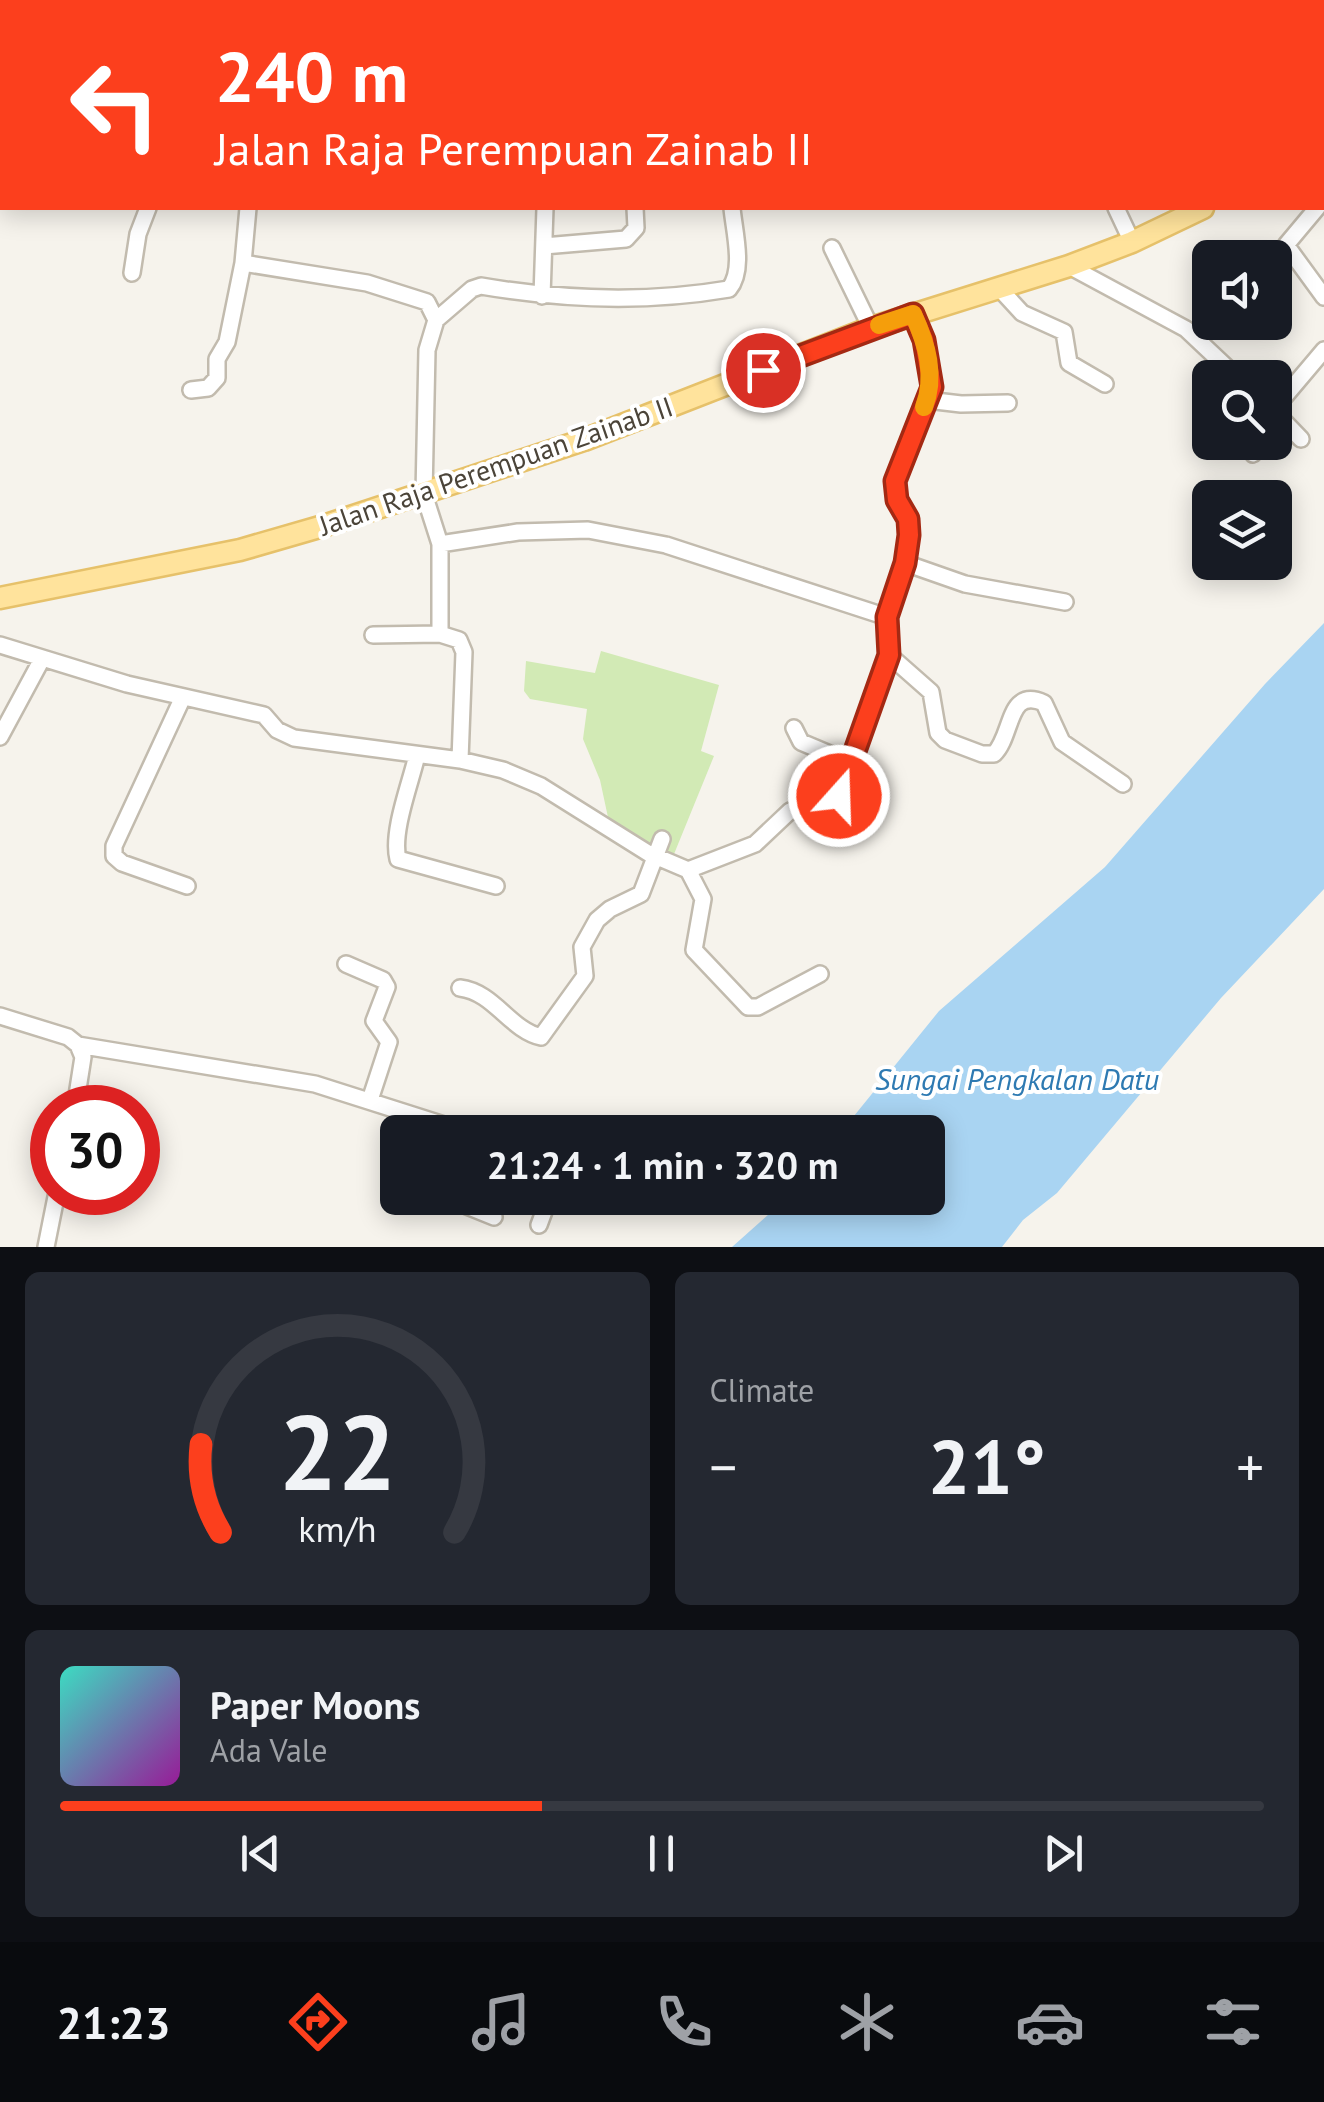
<!DOCTYPE html>
<meta charset="utf-8">
<style>
body{margin:0;font-family:"PT Sans",sans-serif;background:#242831;color:#f1f3f6;height:100vh;display:flex;flex-direction:column;font-size:38px;white-space:nowrap}
*{box-sizing:border-box;margin:0}
p{font-size:32px;color:#9ea1a6}
.icon{flex:none;width:55px;height:55px;fill:none;stroke:currentColor;stroke-width:2;stroke-linecap:round;stroke-linejoin:round}
.map{position:relative;height:1247px;overflow:hidden}
.drawer{display:flex;flex-direction:column;gap:25px;padding:25px;background:#0d0f14;flex:1}
.drawer>*{flex:none}
.top-card{position:absolute;left:0px;top:0px;width:1325px;height:210px;box-shadow:0 5px 25px #0003;background:#fc3f1d;color:#fff;overflow:hidden}
.controls{position:absolute;left:1192px;top:240px;display:grid;gap:20px}
.controls a{display:grid;place-items:center;width:100px;height:100px;border-radius:15px;background:#171b24;box-shadow:0 5px 25px #0003;font-size:50px}
.speed{position:absolute;left:30px;top:1085px;display:flex;gap:20px;font-size:50px;font-weight:700;text-align:center}
.speed>*{display:grid;place-content:center;width:130px;height:130px;border-radius:50%;background:#171b24;box-shadow:0 5px 25px #0003;line-height:1}
.speed .limit{border:15px solid #d22;background:#fff;color:#111}
.pin{position:absolute;display:grid;place-items:center;width:85px;height:85px;color:#fff;margin:-42px;border:5px solid #fff;border-radius:50%;box-shadow:0 2px 10px #0007}
.me{position:absolute;width:110px;margin:-55px;rotate:20deg;stroke-linejoin:round;filter:drop-shadow(0 0 8px #0008)}
.turn{display:flex;align-items:center;gap:35px;height:210px;padding:0 50px;font-size:45px}
.turn .icon{width:130px;height:130px;stroke-width:2.5}
.turn b{display:block;font-size:70px;line-height:85px}
.big{font-size:75px;font-weight:600;line-height:1.1}
.drawer .card{flex:1;display:flex;flex-direction:column;justify-content:center;gap:15px;min-width:0;padding:0 35px;border-radius:15px;background:#242831}
.drawer .dial{align-items:center;gap:0}
.dial svg{height:260px;overflow:visible;fill:none;stroke:#363941;stroke-width:7;stroke-linecap:round;text-anchor:middle}
.dial text{fill:#f1f3f6;stroke:none}
.song{display:flex;align-items:center;gap:30px}
.cover{width:120px;height:120px;border-radius:15px;background:linear-gradient(135deg,hsl(170 70% 55%),hsl(300 70% 35%))}
.played{height:10px;border-radius:5px;background:linear-gradient(90deg,#fc3f1d 40%,#363941 40%)}
.keys{display:flex;justify-content:space-around;direction:ltr}
.heat{display:flex;justify-content:space-between;align-items:center;font-size:55px;direction:ltr}
.drawer .tiles{flex:1;display:grid;gap:25px;grid-template-columns:1fr 1fr}
.card:last-child{grid-column:span 2}
.trip{position:absolute;left:380px;top:1115px;width:565px;height:100px;border-radius:15px;background:#171b24;box-shadow:0 5px 25px #0003;font-weight:600;line-height:100px;text-align:center}
.tabs{display:flex;height:160px;justify-content:space-around;align-items:center;background:#090b0e;color:#9ea1a6}
.tabs .icon{width:70px;height:70px}
.tabs .on{color:#fc3f1d}
.tabs b{font-size:45px;color:#f1f3f6}
.map>svg:first-child{display:block}
</style>
<div class="map">
<svg width="1324" height="1247" viewBox="0 0 1324 1247">
<rect width="100%" height="100%" fill="#f6f3ec"/>
<path fill="#d2eab5" d="M601,651l118,34 -18,66 13,5 -42,103 -63,-37 -9,-42 -17,-41 4,-30 -57,-10 -6,-8 2,-30 69,12z"/>
<path fill="#a9d4f2" d="M1324,623v266l-103,109 -164,195 -34,27 -21,27h-270l55,-49h141v-66h-87l98,-121 166,-144 160,-183z"/>
<g fill="none" stroke-linecap="round" stroke-linejoin="round">
<g stroke="#c2bbae" stroke-width="20">
<path id="minor" d="M185,0v2
M843,0l4,2
M1151,0l3,2
M897,2l2,-2
M248,208l-5,55 124,20 60,19 9,18
M1116,208l16,34
M1317,208l-31,37 38,52
M544,246l82,-7 10,-11 -1,-20
M832,248l39,80
M1069,266l117,63 52,49
M132,273l6,-39 10,-26
M999,288l23,25 42,19 5,31 36,21
M542,296l3,-88
M191,390l17,-2 9,-10v-19l10,-17 16,-79
M927,400l34,4 47,-1
M1275,408l49,-58
M1275,412l26,27
M1251,442l2,12
M440,544l78,-12 70,-2 78,15 221,72
M905,563l60,21 100,18
M373,635l67,-1
M0,645l127,39 137,31 13,15 17,8 166,22 43,10 38,16 107,67 40,17 15,29 -9,51 54,57h10l62,-33
M889,655l42,37 7,41 7,7 37,14h12c19,-18 13,-68 50,-51l18,39 61,42
M183,697l-69,149v10l8,7 65,23
M794,728l7,14 50,21
M0,737l42,-78
M417,755c-6,27 -26,77 -19,104l98,27
M460,760l4,-108 -5,-12 -19,-6v-90l-16,-50 3,-144 9,-30 36,-31 9,-3c82,14 166,17 248,3 16,-19 5,-58 3,-81
M688,870l67,-26 35,-33 35,-1 14,-14 50,-141 -2,-38 18,-54 4,-28 -1,-16 -11,-19 -2,-19 37,-94 -7,-47 -12,-26
M346,964l37,16 4,7 -13,34 15,21 -19,58
M460,988c34,4 50,42 81,49l44,-61 -3,-29 15,-27 13,-11 31,-15 21,-55
M0,1016l68,21 10,8 237,39 151,48
M75,1108l8,-51 -5,-12
M447,1198l47,19
M539,1225l10,-27
M46,1247l11,-55"/>
</g>
<g stroke="#e6c16a" stroke-width="25">
<path id="major" d="M1322,131l2,-1
M0,598l240,-48 83,-24 261,-86 287,-112 198,-62 63,-24 71,-34"/>
</g>
<use href="#minor" stroke="#fff" stroke-width="15"/>
<use href="#major" stroke="#ffe39c" stroke-width="20"/>
</g>
<g fill="none" stroke-linecap="round" stroke-linejoin="round">
<g stroke="#a42913" stroke-width="25">
<path id="route" d="M763,370l150,-56 11,26 8,47 -37,94 2,19 11,19 1,16 -4,28 -18,54 2,38 -50,141"/>
</g>
<use href="#route" stroke="#fc3f1d" stroke-width="18"/>
<path stroke="#f59e0b" stroke-width="18" d="M879,325l34,-11c14,30 23,62 11,93"/>
</g>
<g text-anchor="middle" stroke-width="8" stroke-linejoin="round" paint-order="stroke">
<g font-size="28" fill="#4b4439" stroke="#fff">
<text transform="translate(496 466) rotate(-19)" y="10">Jalan Raja Perempuan Zainab II</text>
</g>
<g font-size="30" font-style="italic" fill="#2e7ab2" stroke="#fff">
<text x="1017" y="1090">Sungai Pengkalan Datu</text>
</g>
</g>
</svg>
<div class="controls">
<a><svg class="icon" aria-label="sound" viewBox="0 0 24 24"><path d="M4 9h4l5-4v14l-5-4H4zM17 9q2 3 0 6"/></svg></a>
<a><svg class="icon" aria-label="search" viewBox="0 0 24 24"><circle cx="10" cy="10" r="6"/><path d="M15 15l6 6"/></svg></a>
<a><svg class="icon" aria-label="layers" viewBox="0 0 24 24"><path d="M12 4l9 5-9 5-9-5zM3 14l9 5 9-5"/></svg></a>
</div>
<div class="speed"><div class="limit">30</div></div>
<div class="pin" style="left:763px;top:370px;background:#d93025"><svg class="icon" aria-label="arrive" viewBox="0 0 24 24"><path d="M6 21V4h12l-3 4 3 4H6"/></svg></div>
<svg class="me" style="left:839px;top:796px" viewBox="-20 -20 40 40"><circle r="17" fill="#fc3f1d" stroke="#fff" stroke-width="3"/><path d="M0-11L8 9 0 5-8 9z" fill="#fff"/></svg>
<div class="trip">21:24 · 1 min · 320 m</div>
<div class="top-card">
<div class="turn"><svg class="icon" aria-label="left" viewBox="0 0 24 24"><path d="M17 20v-9H6M10 6l-5 5 5 5"/></svg><div><b>240 m</b>Jalan Raja Perempuan Zainab II</div></div>
</div>
</div>
<section class="drawer">
<div class="tiles">
<div class="card dial"><svg viewBox="0 0 100 80">
<path d="M14 69A42 42 0 1 1 86 69"/>
<path d="M14 69A42 42 0 0 1 8 42" stroke="#fc3f1d"/>
<text x="50" y="56" font-size="32" font-weight="700">22</text>
<text x="50" y="72" font-size="11">km/h</text>
</svg></div>
<div class="card"><p>Climate</p>
<div class="heat"><a>−</a><b class="big">21°</b><a>+</a></div>
</div>
<div class="card">
<div class="song"><i class="cover"></i><div><b>Paper Moons</b><p>Ada Vale</p></div></div>
<div class="played"></div>
<div class="keys"><svg class="icon" aria-label="previous" viewBox="0 0 24 24"><path d="M18 5L8 12l10 7zM5 5v14"/></svg><svg class="icon" aria-label="pause" viewBox="0 0 24 24"><path d="M8 5v14M16 5v14"/></svg><svg class="icon" aria-label="next" viewBox="0 0 24 24"><path d="M6 5l10 7-10 7zM19 5v14"/></svg></div>
</div>
</div>
</section>
<nav class="tabs">
<b>21:23</b>
<svg class="icon on" aria-label="directions" viewBox="0 0 24 24"><path d="M12 3l9 9-9 9-9-9zM9 14v-3h6M13 9l2 2-2 2"/></svg>
<svg class="icon" aria-label="music" viewBox="0 0 24 24"><path d="M9 18V5l10-2v13"/><circle cx="6" cy="18" r="3"/><circle cx="16" cy="16" r="3"/></svg>
<svg class="icon" aria-label="phone" viewBox="0 0 24 24"><path d="M5 4h4l2 5-3 2q2 4 5 5l2-3 5 2v4C11 20 4 13 5 4z"/></svg>
<svg class="icon" aria-label="climate" viewBox="0 0 24 24"><path d="M12 3v18M4 7l16 10M4 17L20 7"/></svg>
<svg class="icon" aria-label="car" viewBox="0 0 24 24"><path d="M5 17H2v-5l4-1 3-4h7l3 4 3 1v5h-3M9 17h6M6 11h13"/><circle cx="7" cy="17" r="2"/><circle cx="17" cy="17" r="2"/></svg>
<svg class="icon" aria-label="filters" viewBox="0 0 24 24"><path d="M4 7h16M4 17h16"/><circle cx="9" cy="7" r="2"/><circle cx="15" cy="17" r="2"/></svg>
</nav>
